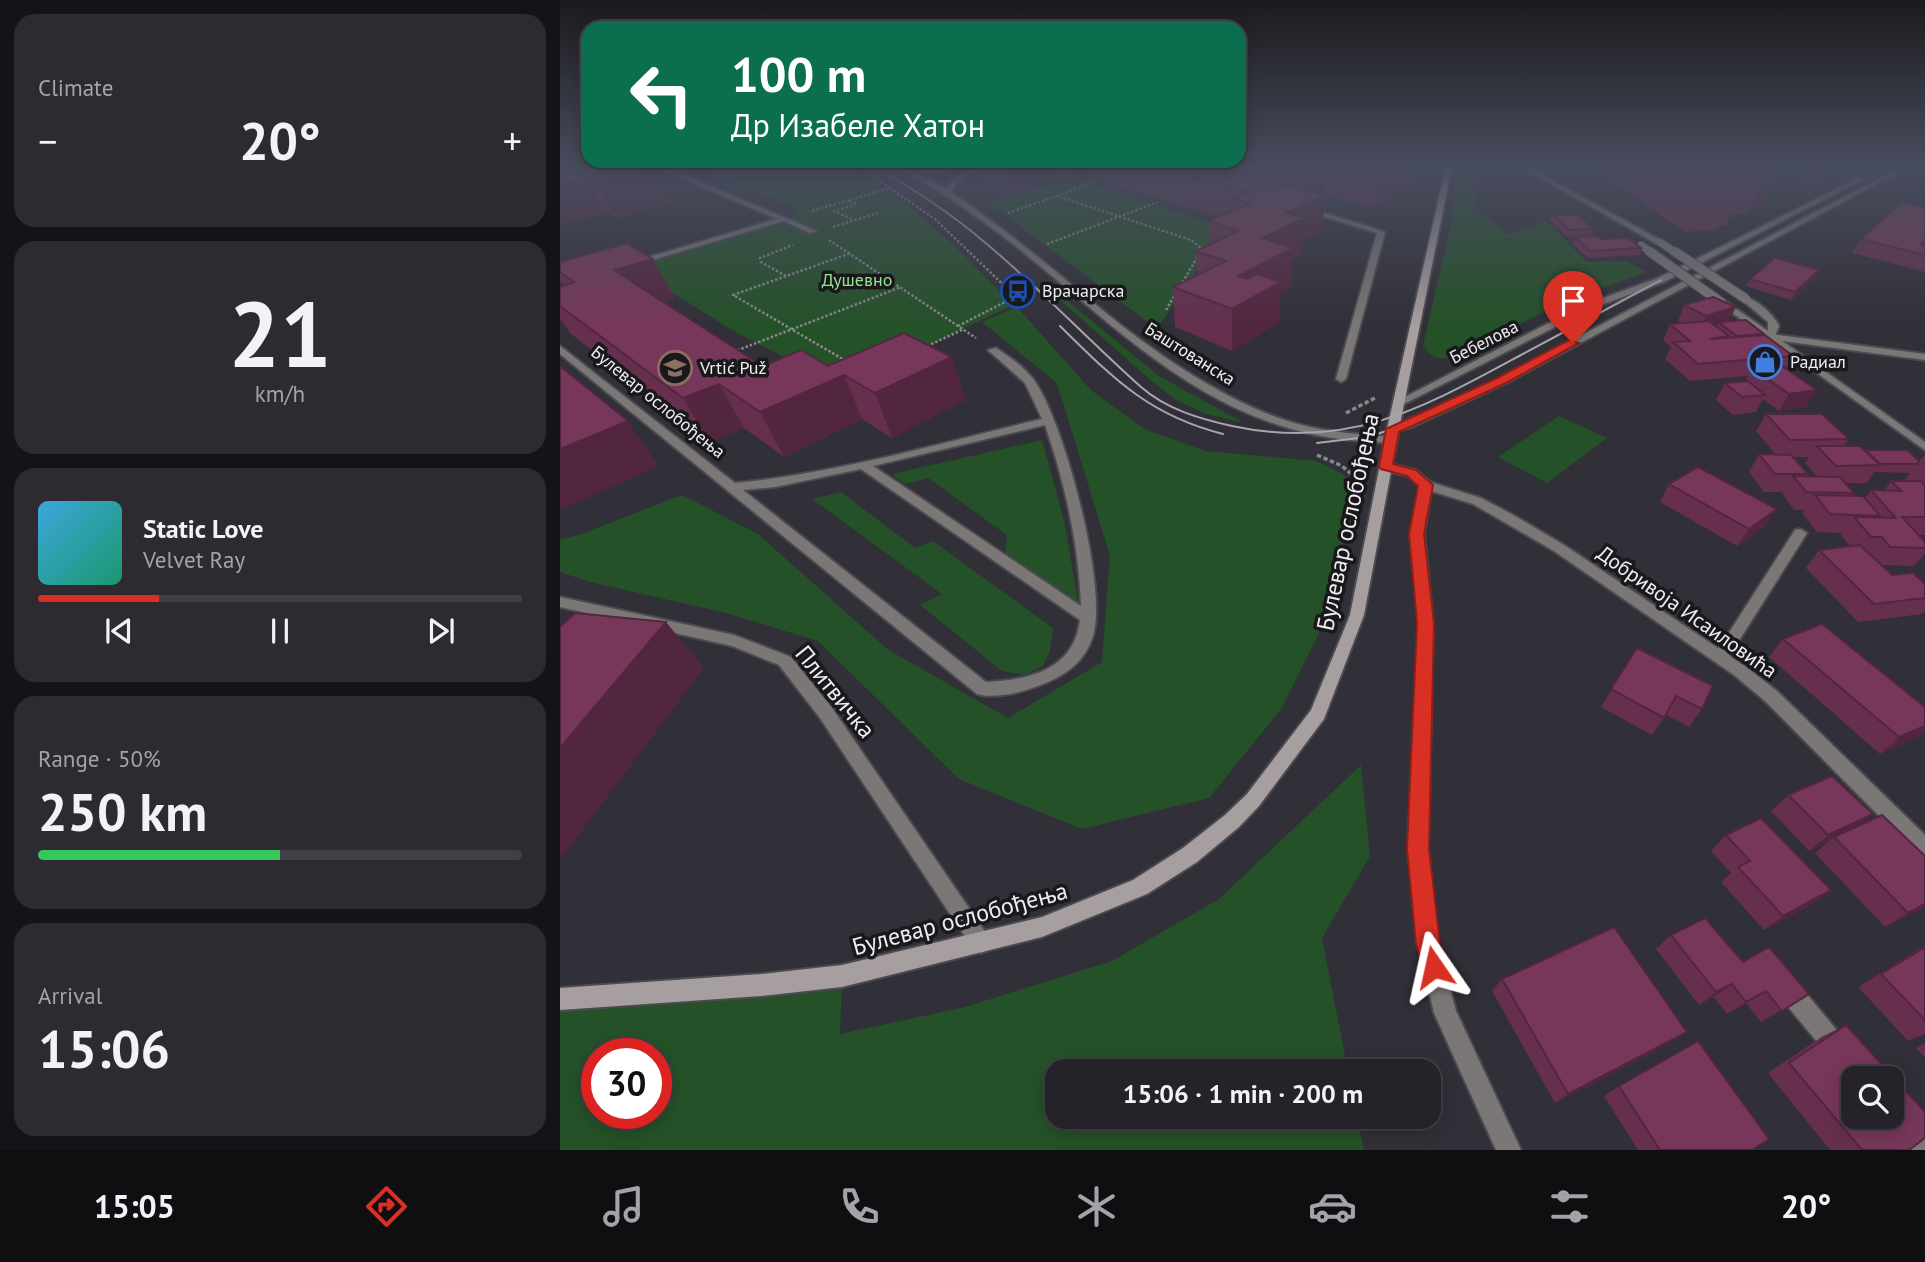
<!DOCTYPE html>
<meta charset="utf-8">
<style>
body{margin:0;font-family:"PT Sans",sans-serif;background:#2d2b31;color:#f1f3f6;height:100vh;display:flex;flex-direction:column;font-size:26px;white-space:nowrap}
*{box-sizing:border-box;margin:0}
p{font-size:23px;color:#a3a4a8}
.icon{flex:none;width:38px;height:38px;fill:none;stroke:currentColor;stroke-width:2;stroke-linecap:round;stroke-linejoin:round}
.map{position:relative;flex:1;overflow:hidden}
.panel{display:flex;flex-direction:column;gap:14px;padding:14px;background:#141317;width:560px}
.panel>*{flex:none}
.banner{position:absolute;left:21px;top:21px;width:665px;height:147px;border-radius:21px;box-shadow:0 4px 18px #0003,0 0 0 2px #424046;background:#0b6e4f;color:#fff;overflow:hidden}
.tools{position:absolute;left:1281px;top:1066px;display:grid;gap:14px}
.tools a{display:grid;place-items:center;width:63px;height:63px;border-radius:14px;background:#252329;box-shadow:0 4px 18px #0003,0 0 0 2px #424046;font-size:35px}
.speed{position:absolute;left:21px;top:1038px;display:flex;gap:14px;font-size:35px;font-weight:700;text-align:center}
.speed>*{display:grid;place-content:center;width:91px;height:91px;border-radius:50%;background:#252329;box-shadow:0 4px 18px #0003,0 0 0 2px #424046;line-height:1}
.speed .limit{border:10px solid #d22;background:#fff;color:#111}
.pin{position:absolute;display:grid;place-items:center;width:60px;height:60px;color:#fff;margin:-72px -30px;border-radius:50% 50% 50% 0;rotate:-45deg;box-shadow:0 0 7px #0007}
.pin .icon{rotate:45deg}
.me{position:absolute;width:77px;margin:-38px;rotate:349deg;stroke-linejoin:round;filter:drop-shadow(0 0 5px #0008)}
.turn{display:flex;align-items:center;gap:24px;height:147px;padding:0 35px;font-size:32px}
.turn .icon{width:91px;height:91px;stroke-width:2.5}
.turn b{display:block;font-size:49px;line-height:60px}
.big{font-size:52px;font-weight:700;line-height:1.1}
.panel .card{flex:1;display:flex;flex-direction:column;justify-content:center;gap:10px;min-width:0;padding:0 24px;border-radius:21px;background:#2d2b31}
.panel .dial{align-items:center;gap:0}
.dial b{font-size:91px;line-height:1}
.song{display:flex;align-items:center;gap:21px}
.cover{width:84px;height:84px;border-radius:10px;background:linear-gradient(135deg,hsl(200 70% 55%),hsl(160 70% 35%))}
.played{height:7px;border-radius:4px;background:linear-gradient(90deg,#d93025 25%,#424046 25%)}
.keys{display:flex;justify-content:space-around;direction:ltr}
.heat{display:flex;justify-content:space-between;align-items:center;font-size:38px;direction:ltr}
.charge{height:10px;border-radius:5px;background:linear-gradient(90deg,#34c759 50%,#424046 0)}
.trip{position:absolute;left:485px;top:1059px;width:396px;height:70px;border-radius:21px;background:#252329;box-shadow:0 4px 18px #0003,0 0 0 2px #424046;font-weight:700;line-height:70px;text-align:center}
.menu{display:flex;height:112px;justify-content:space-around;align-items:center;background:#0f0e10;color:#a3a4a8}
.menu .icon{width:49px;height:49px}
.menu .on{color:#d93025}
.menu b{font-size:32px;color:#f1f3f6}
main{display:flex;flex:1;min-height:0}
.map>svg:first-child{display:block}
</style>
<main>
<section class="panel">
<div class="card"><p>Climate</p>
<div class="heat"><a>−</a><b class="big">20°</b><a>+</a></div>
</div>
<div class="card dial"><b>21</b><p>km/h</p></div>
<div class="card">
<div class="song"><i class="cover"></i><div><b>Static Love</b><p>Velvet Ray</p></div></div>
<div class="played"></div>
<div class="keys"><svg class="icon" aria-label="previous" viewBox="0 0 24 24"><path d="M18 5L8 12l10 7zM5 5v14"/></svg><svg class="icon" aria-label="pause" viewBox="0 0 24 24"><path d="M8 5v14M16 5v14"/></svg><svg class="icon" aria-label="next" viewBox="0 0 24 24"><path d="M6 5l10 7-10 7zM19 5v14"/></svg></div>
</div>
<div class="card"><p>Range · 50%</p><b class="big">250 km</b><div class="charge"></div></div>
<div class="card"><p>Arrival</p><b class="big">15:06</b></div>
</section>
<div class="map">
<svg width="1365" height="1150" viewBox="0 0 1365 1150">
<rect width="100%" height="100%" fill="#312f37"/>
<path fill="#255128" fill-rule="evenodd" d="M136,166h150l51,30 56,48 60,61 -172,82 -109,-57 -80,-50h-63l202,-61 6,-10z
M897,166h16l2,42 33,26 38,-13 41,41 40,-1 19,11 -86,32 -108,54c-14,1 -21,0 -29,-12l28,-122z
M499,182l14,4 12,-4 140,46 -68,101 -168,-126z
M498,293l101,83 85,47 -38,-9 -30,-14 -22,-17 -101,-89z
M457,307l74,83 55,40 60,21 110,10 25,12 18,16 -3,23 -21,49 -15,70 -38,77 -73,90 -127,31 -123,-50 -141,-138 -92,-28 -136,-31 -30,-10v-33l19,-4 103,-40 76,39 129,115 121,69 94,-56 8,-106 -53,-173 -75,-61z
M999,416l48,22 -60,45 -49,-26z
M482,440l22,80 14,81 -73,-46 2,-20 -79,-57 -22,6 -14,-10z
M281,492l74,56 18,-7 120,87 -3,23 -7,15 -19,9 -22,-4 -82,-66 22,-11 -130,-95z
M801,765l9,91 -48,82 26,133h-291v45l300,1 7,33h-804v-151l282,-23 -2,58 125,-27 147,-46 107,-62zM37,1054h59v59h-59z"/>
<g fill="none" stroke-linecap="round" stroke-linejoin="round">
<g stroke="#4c4a51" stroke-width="4">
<path id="service" d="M20,166h7l23,12 -5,1z
M93,166h8l156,65 -7,2 -26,-12 -152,45v-4l145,-43z
M1343,166h7l-404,217 -94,44 -19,5 -6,-3 111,-50z
M1299,178l5,1 -200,103 -74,27 -186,95 -4,1 -5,-3 189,-97 74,-27z
M742,206l83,26 -39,147 -5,3 -5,-3 41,-146 -75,-23z
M1210,334l155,20v6l-158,-21v-4z
M0,346l175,137c104,-10 206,-40 307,-64l-17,-36 -37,-33 8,-2c15,10 30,20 40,35 29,44 72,204 57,253 -9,29 -32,42 -58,51 -16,6 -41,12 -58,7l-417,-340zM485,425c20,58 34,120 36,181l-208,-140zM301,469l219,151c-6,50 -51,60 -94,62l-243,-192 32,-3z
M1240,529l7,4 -81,128 -5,2 -5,-2 -3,-4 3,-4 79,-123z"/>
</g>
<g stroke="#4c4a51" stroke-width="4">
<path id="minor" d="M397,166h10l-37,9 -30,-6 3,-2 27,4z
M417,166h7l-26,15 -8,12h-4l7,-14z
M959,166h7l138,76 -7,2z
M1183,297c12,0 31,18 36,29l-4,10 150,106v8l-207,-147 7,-2 43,30v-9l-25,-21z
M826,463l30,7 14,12 51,16 34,18 49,29 182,122 31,24 148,144v22l-7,-2 -153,-154 -31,-26 -180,-124 -81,-47 -42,-13 -7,43 9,89 -5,226 10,95 18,67 65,139h-25l-62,-137 -16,-69 -10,-95 11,-226 -9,-89 10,-48 -12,-10 -26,-6 -2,-3 2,-3z
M0,597l174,38 57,22 41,51 156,228 3,7 -3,7 -7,3 -7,-3 -154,-232 -41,-53 -47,-19 -172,-39z
M1227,977l8,3 50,60 3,8 -3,8 -8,3 -8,-3 -50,-60 -3,-8 3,-8z
M1332,1100l9,3 24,29v18h-17l-25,-29 -1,-5h10z"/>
</g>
<g stroke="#4c4a51" stroke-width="4">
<path id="tertiary" d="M332,166c42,-3 190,129 229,159 26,20 54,40 83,57 31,18 66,36 102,44 27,7 56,8 84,11l6,3 -6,3c-32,-2 -64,-4 -95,-13 -116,-31 -199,-122 -291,-193 -26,-19 -51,-38 -79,-54 -11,-6 -23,-10 -33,-17z"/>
</g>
<g stroke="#4c4a51" stroke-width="4">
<path id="secondary" d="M886,166h6l-53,263 -35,186 -40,104 -65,87 -20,21 -42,35 -50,32 -105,43 -200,50 -81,9 -201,14v-22l201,-14 81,-9 200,-48 91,-37 50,-32 42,-33 22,-21 64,-84 39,-95 37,-186z"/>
</g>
<path stroke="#89878e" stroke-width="2.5" stroke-dasharray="2.5 2" stroke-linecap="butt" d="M537,181l-40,15 134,44 11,9 -21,36
M330,188l46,32 80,77
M289,201l8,3 -23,7 20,9
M252,211l78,-23 -24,-15 11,-2
M448,213l49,-17
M273,227l45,-14
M269,240l147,98
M487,244l111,-42
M226,276l-25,-14 -1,-4 33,-13
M606,310l10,-17
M398,326l63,-32 -3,-3 -5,2
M363,348l41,-19
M173,352l168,-65
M286,361l-113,-66 118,-42"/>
<path stroke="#89878e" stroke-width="3.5" stroke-dasharray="4.5 2.5" stroke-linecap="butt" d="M283,359l5,3
M786,413l29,-15
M757,455l25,11 15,13"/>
<use href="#service" fill="#7c7777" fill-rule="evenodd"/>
<use href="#minor" fill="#7c7777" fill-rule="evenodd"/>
<use href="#tertiary" fill="#7c7777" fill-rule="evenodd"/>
<use href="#secondary" fill="#a79e9f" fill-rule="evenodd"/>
<path stroke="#a8a6ac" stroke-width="2" d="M313,166c39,22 75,45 109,74 56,46 105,99 159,147 25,22 59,32 91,39 116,25 191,-18 289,-71 47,-25 93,-50 140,-75
M500,326c53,52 88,89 163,108
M757,443l50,-6 26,-8"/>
<g stroke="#4c4a51" stroke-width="9" stroke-linecap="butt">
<path id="minor-bridge-far1" d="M1100,242l16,11
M1081,245l11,8"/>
</g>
<g stroke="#4c4a51" stroke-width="11" stroke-linecap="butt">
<path id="minor-bridge" d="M1089,251l73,52
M1114,251l72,48"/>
</g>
<use href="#minor-bridge-far1" stroke="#7c7777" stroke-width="7"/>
<use href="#minor-bridge" stroke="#7c7777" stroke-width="9"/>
</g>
<path fill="#662f4d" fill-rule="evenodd" d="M413,166h444l-3,22 -39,20 -52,-13h2l-3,36 -20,10 -1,14 -9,5 -1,27 -11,6 -1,29 -47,29 -57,-24 -2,-40 24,-12 -1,-24 14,-7 -1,-23 9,-4 -129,-40 -16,6 -16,-5 -44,14 -36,-12z
M1031,166h206l-1,1 -17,3 -15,33 -17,10 -16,1 -5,12 -7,1 -2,3 -32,2z
M17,173l95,31 -55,14 -10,-5z
M1242,175l23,3 -14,7 -12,-3z
M1365,207v65l-73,-19 9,-14z
M992,214l41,15 -2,7 -24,1 -17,-16z
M1015,237l26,2 40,9 -2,7 -51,3 -15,-13z
M0,262l115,36 -11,4 99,64h65l124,-9 13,43 -73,38 -30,-19 -78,38 -40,-29 -34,15 -140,-110 -10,-14v-32l4,-1 -4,-6z
M1259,270l-4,7 -24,23 -45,-14 4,-7z
M1124,305l80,29 -1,1 30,21 -7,13 31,21 -11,17 -27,4 -16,-12 -7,13 -23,3 -17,-15 9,-17 20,-2 3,-5 -58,5 -25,-22 6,-12 -8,-7 7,-16 12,-1 -4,-2z
M1206,414l83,25 -5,7 22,5v-1l53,11 6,-7v81h-6l6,7v12l-11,12 -32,-1 10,10 33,9v27l-3,3 -64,8 -52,-54 13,-18 31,-4 -9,-11 2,-2 -26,-1 -15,-19 2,-3h-10l-12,-17 1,-1h-19l-15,-20 10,-18 17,1 -20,-24zM1234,457h15l-4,6 12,13h-10l1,-2zM1314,472l36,1 -6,7 2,1h-15l-7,10 -13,-1 -6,9 -13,-3 2,-3 -9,-10h22z
M1109,484l96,43 -28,19 -77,-44z
M1223,639l137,97 -40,18 -111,-97z
M1077,648l65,61 -13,18 -23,-12 -14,20 -51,-28z
M1228,795l69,32 68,80 -40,20 -70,-74 13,-11 -19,9 -38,-40z
M1166,835l105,55 -20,15 -47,25 -43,-48 10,-9 -20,-22z
M1111,935l72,27 66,32 -48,28 -15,-19 -19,11 -13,-17 -15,8 -43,-56z
M1365,945v89l-17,7 -50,-54z
M942,979l168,64 -115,60 -63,-112z
M1286,1025l63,125h-79l-62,-77 55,-37z
M1365,1043v15l-9,-10z
M1059,1086l133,64h-114l-34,-54z"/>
<path fill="#53263f" d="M447,166h48l2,12 -44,14z
M511,166h16l2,11 -16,6z
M756,166h10l-2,28 -21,10 2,-34z
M836,166h21l-3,22 -39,20 4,-34z
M1203,166h34l-1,1 -17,3 -15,33 -17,10 19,-43z
M95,170l17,34 -55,14 -20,-35z
M1268,172l-3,6 -14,7 3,-7z
M727,176l-2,35 -11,-29z
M27,178l20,35 -47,12v-41z
M765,195l-3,36 -20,10 -1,14 -9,5 -1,27 -11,6 -1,29 -47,29v-42l6,-33 25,-38 23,-25z
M93,259l22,39 -37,12 -24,-40z
M1259,270l-4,7 -24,23 4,-8z
M1176,307l-8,16 -10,-1 -2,5 -18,5 8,-16z
M392,357l13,43 -73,38 -17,-45z
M284,375l18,44 -78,38 -24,-45z
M159,384l25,44 -34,15 -27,-45z
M1257,390l-11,17 -27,4 10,-17z
M68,421l31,45 -96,43 -3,-3v-57z
M1217,509l-12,18 -28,19 12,-17z
M106,622l38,46 -144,192v-112z
M1365,726v6l-5,4 -40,18 19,-17z
M1313,814l-20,16 -19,7 -6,5 -19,9 19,-16z
M1271,890l-20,15 -47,25 19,-14z
M1365,904v3l-40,20 23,-14z
M1172,984l-18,13 -15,8 17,-13z
M1127,1032l-17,11 -115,60 13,-9z"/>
<path fill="#77375a" stroke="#53263f" stroke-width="2" fill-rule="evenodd" d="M6,166l11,7 31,-7h38l9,4 -58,13 -10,-5 -27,6v-16z
M598,166h88l41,10 -13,6 51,13 -39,18 18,5 -41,20 30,10 -55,28 9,3 10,-5 24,8 -49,27 -59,-22 53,-26 -30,-10 42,-20 -29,-10 41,-18 -15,-4 16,-7z
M726,166h30l-11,4z
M785,166h51l-17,8z
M1107,166h107l-8,4 -40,2 19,10 -14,1 6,3 -34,1z
M1257,169l11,3 -14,6 -12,-3z
M1342,202l23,5v33l-4,4 4,1v10l-64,-16z
M992,214l26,1 15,14 -24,1z
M1037,236l4,3 27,-1 13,10 -51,3 -15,-14z
M67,243l26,16 -39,11 149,96 38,-16 27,16 76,-33 48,24 -77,36 -31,-18 -84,37 -41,-28 -36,14 -123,-92v-19l14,-5 -14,-10v-10z
M1215,258l44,12 -24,22 -45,-13z
M1153,297l23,10 -30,9 -22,-11z
M1186,320l18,14 -27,2 -19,-14z
M1149,321l20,15 -19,3 55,-4 28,21 -95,8 -25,-22 17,-1 -20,-17z
M1219,364l38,26 -28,4 -37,-26z
M0,366l68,55 -68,28z
M1188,381l17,14 -23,2 -17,-14z
M1206,414h56l27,25 -59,1z
M1257,446h43l20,19 -44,1z
M1306,450h42l11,11 -2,3h-37z
M1199,454l32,1 17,19h-33z
M1138,467l79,42 -28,20 -80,-45z
M1233,476l47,1 14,16 -48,-1z
M1331,481h30l4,5v31h-23l23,25v6l-35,-1 -8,-10h-11l-17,-20 42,1 -25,-28 30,1z
M1255,495l48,1 17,20 -50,-2z
M1300,545l32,30 21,-2 12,11v14l-51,6 -55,-54z
M15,613l91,9 -106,126v-121z
M1262,624l103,83v19l-26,11 -116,-98z
M1077,648l76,38 -11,23 -26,-13 -12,22 -53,-29z
M1272,776l41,38 -45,21 -40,-40z
M1322,815l43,41v48l-17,9 -74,-76z
M1201,818l70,72 -48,26 -45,-49 12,-6 -24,-26z
M1145,918l38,44 26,-15 40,47 -27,17 -16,-20 -20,11 -14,-18 -16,8 -45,-57z
M1054,927l73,105 -119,62 -66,-115z
M1365,947v73l-44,-46z
M1286,1025l79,87v26l-16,12h-47l-73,-87zM1293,1078h39v38h-39z
M1138,1041l71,98 -17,11h-92l-41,-64z"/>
<linearGradient id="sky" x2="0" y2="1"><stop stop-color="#1b1a1e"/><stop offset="0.51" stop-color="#484d5e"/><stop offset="1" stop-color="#484d5e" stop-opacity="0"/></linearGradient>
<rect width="1365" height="327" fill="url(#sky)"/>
<path fill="#d93025" stroke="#8d1f18" stroke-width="2" d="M1009,340l10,3 -73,40 -107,49 -6,32 23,6 17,15 -9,49 10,89 -5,226 11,95 6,23 -4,9 -8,3 -9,-3 -9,-32 -9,-95 10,-226 -8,-89 9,-48 -11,-10 -26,-7 -2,-2 7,-38 111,-51z"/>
<defs>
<g id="bus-ring" transform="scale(1.75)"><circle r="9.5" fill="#19181b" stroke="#1a4fb4" stroke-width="1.5"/><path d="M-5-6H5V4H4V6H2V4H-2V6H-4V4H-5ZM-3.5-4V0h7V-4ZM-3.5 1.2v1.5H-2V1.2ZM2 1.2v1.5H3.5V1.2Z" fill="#1a4fb4"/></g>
<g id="shop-ring" transform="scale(1.75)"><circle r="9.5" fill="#19181b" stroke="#3f7fe0" stroke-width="1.5"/><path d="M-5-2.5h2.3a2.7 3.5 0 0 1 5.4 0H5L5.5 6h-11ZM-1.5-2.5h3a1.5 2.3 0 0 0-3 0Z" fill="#3f7fe0"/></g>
<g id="school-ring" transform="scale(1.75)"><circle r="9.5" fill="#19181b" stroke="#8d6e63" stroke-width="1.5"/><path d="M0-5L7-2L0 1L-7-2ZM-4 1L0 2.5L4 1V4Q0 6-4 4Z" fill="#8d6e63"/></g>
</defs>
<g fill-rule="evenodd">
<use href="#bus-ring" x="458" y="291"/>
<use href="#shop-ring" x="1205" y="362"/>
<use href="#school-ring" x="115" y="368"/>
</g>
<g text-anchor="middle" stroke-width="7" stroke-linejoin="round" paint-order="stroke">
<g font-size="18" fill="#94e296" stroke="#19181b">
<text x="297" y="286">Душевно</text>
</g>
<g font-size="18" fill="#efedf2" stroke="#19181b" text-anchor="start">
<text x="482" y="297">Врачарска</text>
<text x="1230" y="368">Радиал</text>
<text x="140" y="374">Vrtić Puž</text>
</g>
<g font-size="18" fill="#efedf2" stroke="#19181b">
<text transform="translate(924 342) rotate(-27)" y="6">Бебелова</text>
<text transform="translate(630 354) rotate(32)" y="6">Баштованска</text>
<text transform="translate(98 402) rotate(39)" y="6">Булевар ослобођења</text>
</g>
<g font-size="21" fill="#efedf2" stroke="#19181b">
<text transform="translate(1127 612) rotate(35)" y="7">Добривоја Исаиловића</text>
</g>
<g font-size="24" fill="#efedf2" stroke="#19181b">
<text transform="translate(788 522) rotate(-78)" y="8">Булевар ослобођења</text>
<text transform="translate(275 692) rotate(51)" y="8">Плитвичка</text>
<text transform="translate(400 919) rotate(-15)" y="8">Булевар ослобођења</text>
</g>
</g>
</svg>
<div class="tools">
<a><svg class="icon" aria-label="search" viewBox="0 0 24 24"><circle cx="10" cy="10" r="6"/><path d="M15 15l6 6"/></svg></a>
</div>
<div class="speed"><div class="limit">30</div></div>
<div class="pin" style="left:1013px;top:343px;background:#d93025"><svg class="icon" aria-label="arrive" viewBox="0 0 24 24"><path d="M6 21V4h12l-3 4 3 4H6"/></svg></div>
<svg class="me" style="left:874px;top:967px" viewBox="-20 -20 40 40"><path d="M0-17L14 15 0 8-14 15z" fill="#d93025" stroke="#fff" stroke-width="4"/></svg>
<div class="trip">15:06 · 1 min · 200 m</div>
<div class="banner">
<div class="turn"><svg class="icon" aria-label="left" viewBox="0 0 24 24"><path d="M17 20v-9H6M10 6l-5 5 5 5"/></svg><div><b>100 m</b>Др Изабеле Хатон</div></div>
</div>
</div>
</main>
<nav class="menu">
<b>15:05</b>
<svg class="icon on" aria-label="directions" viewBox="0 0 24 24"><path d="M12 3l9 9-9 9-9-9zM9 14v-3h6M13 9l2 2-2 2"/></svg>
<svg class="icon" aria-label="music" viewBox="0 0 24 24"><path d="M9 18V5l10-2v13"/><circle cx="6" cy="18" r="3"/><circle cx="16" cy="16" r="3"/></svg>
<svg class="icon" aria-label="phone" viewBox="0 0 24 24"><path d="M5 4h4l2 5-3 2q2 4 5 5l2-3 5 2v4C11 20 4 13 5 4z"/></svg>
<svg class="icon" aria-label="climate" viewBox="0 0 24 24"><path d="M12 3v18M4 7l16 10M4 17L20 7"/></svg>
<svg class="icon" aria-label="car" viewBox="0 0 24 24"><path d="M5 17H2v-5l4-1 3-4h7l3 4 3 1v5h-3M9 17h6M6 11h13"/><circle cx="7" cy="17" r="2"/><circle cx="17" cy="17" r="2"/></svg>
<svg class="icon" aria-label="filters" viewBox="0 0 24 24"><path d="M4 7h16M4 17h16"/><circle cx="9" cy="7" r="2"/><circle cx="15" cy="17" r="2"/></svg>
<b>20°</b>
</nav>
